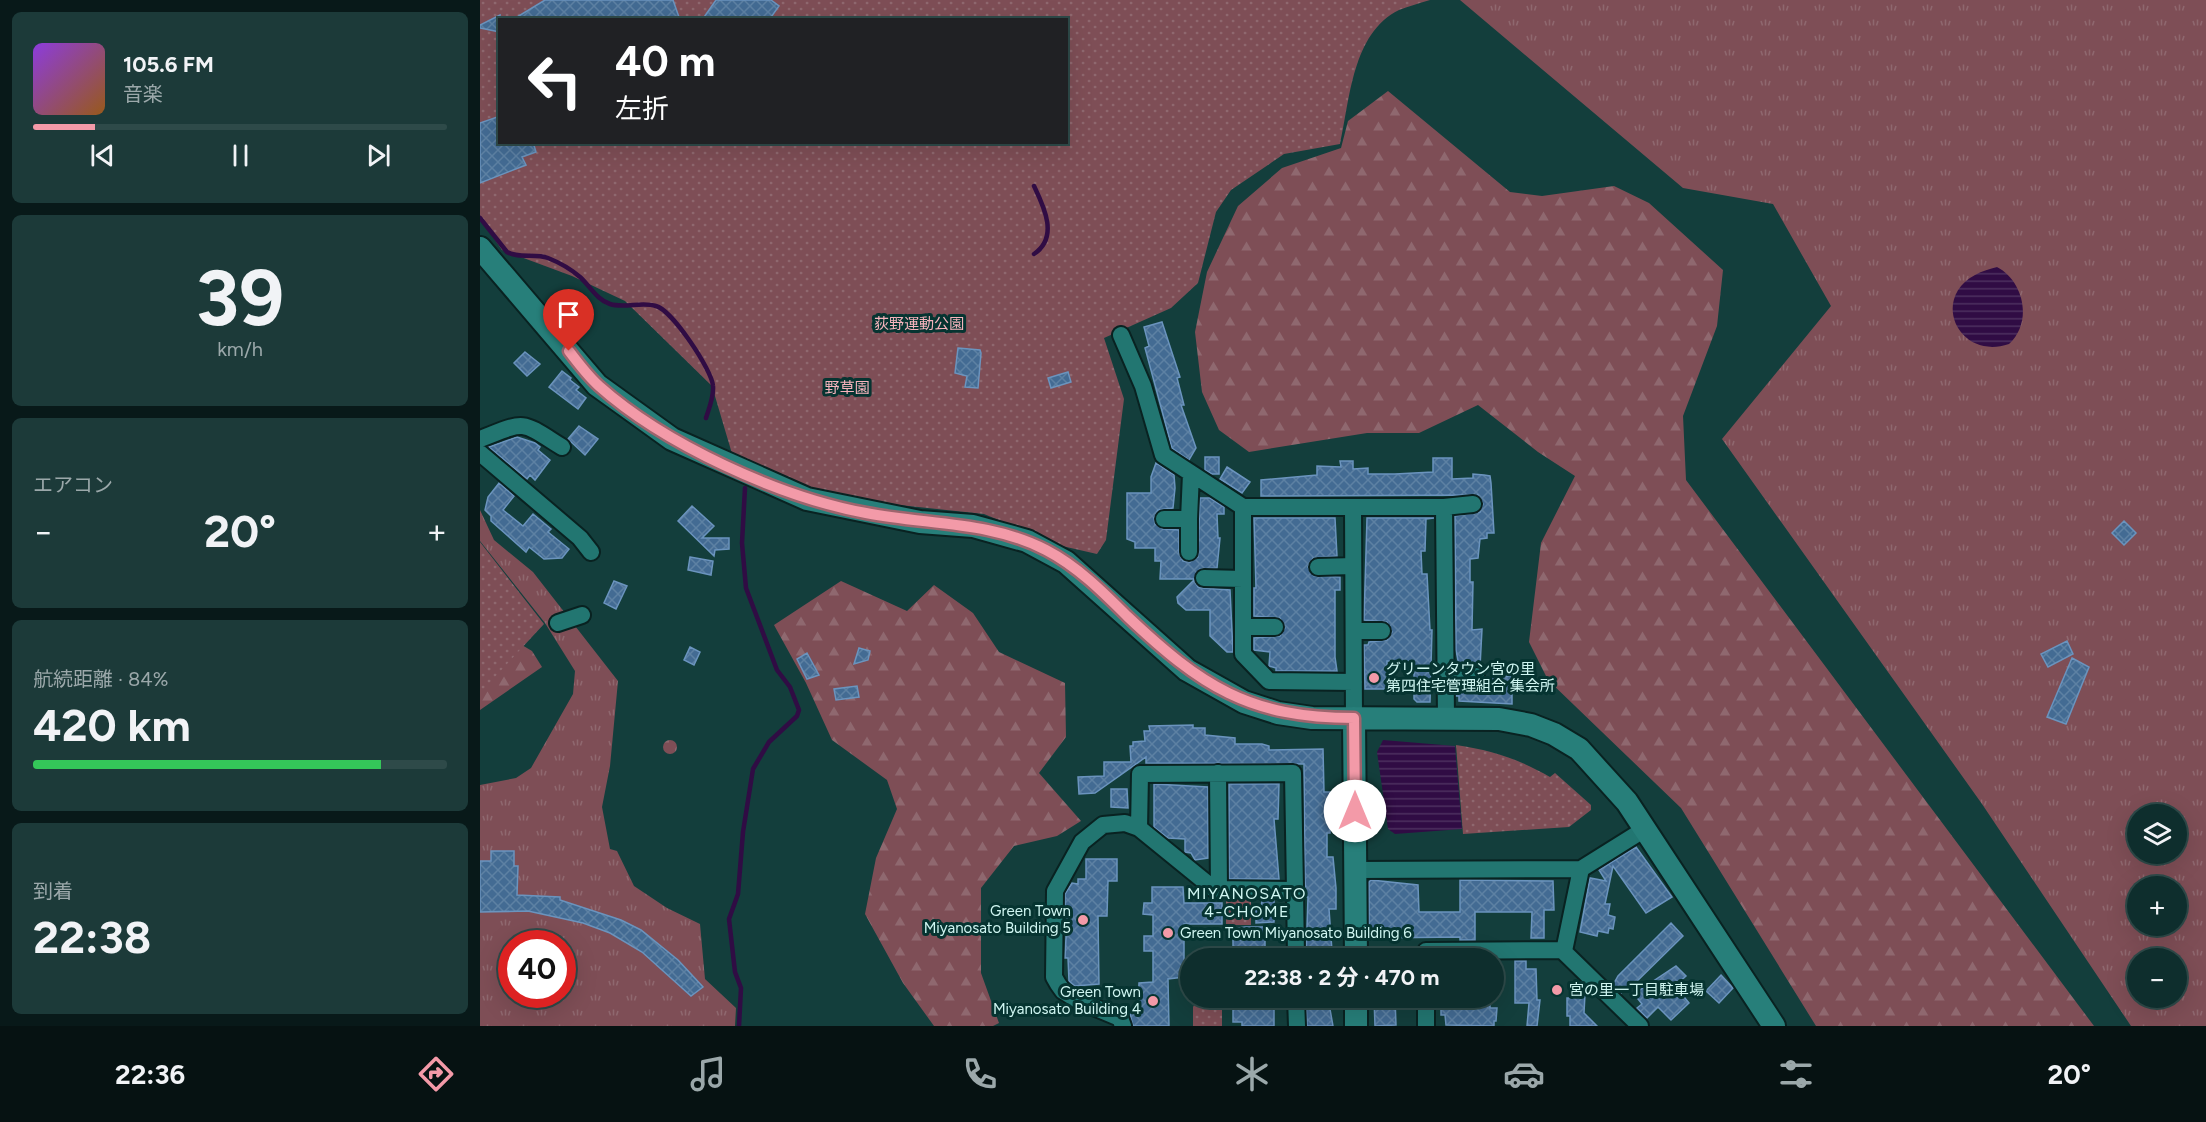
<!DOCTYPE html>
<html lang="ja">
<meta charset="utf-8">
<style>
body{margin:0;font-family:Figtree,"Noto Sans JP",sans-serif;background:#1c3a39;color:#f1f3f6;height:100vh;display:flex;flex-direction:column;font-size:22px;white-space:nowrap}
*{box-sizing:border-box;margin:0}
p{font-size:20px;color:#9ba8aa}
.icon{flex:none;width:33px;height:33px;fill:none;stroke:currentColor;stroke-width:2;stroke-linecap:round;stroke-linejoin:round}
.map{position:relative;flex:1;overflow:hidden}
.panel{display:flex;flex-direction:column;gap:12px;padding:12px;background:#081919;width:480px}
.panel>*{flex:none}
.top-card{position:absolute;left:18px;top:18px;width:570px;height:126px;border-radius:0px;box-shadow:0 6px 24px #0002,0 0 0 2px #2e4a49;background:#202124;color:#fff;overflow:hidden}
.controls{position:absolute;left:1647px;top:804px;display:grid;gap:12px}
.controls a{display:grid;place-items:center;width:60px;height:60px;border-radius:50%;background:#0e2e2d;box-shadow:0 6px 24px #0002,0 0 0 2px #2e4a49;font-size:30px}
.speed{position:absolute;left:18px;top:930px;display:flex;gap:12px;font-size:30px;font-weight:700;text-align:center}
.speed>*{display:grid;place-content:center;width:78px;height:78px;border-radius:50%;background:#0e2e2d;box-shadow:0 6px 24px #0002,0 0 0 2px #2e4a49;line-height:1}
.speed .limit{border:9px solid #d22;background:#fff;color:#111}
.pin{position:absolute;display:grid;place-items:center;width:51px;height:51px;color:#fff;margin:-62px -26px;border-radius:50% 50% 50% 0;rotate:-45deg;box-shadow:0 0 6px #0007}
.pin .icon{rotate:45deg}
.me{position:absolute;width:66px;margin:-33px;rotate:0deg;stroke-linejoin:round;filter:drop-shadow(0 0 4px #0008)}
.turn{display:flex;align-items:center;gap:21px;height:126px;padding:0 18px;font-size:27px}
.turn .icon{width:78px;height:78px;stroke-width:2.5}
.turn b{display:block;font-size:42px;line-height:51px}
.big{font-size:45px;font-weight:700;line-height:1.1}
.panel .widget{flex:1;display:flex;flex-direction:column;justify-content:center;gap:9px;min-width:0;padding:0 21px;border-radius:9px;background:#1c3a39}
.panel .dial{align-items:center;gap:0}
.dial b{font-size:78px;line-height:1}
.song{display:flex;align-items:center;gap:18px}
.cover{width:72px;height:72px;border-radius:9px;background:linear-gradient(135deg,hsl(270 70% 55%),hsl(30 70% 35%))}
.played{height:6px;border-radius:3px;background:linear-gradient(90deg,#f39aa8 15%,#2e4a49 15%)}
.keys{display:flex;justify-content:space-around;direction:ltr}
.heat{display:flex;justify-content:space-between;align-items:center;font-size:33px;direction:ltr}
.charge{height:9px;border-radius:4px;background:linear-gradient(90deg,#34c759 84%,#2e4a49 0)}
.trip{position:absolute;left:700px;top:948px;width:324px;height:60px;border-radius:30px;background:#0e2e2d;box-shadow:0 6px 24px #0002,0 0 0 2px #2e4a49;font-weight:700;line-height:60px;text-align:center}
.tab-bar{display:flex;height:96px;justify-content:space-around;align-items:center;background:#061212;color:#9ba8aa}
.tab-bar .icon{width:42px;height:42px}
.tab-bar .current{color:#f39aa8}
.tab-bar b{font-size:27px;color:#f1f3f6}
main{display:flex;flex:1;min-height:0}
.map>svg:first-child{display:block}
</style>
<main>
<section class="panel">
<div class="widget">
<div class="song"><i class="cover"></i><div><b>105.6 FM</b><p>音楽</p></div></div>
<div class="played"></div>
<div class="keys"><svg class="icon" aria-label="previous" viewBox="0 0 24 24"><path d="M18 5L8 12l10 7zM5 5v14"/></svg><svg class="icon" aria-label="pause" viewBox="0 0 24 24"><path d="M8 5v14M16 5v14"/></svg><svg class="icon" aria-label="next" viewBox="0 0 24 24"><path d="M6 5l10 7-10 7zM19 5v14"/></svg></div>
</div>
<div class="widget dial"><b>39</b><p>km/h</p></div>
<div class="widget"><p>エアコン</p>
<div class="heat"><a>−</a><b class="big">20°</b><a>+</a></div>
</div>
<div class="widget"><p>航続距離 · 84%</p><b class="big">420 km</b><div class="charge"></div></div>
<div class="widget"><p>到着</p><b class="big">22:38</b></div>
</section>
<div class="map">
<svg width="1726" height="1026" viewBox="0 0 1726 1026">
<defs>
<pattern id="grass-tufts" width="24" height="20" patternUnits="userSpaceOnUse" patternTransform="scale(1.5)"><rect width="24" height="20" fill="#7e4e56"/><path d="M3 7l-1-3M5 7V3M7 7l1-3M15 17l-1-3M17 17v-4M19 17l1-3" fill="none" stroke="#8f686f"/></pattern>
<pattern id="forest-firs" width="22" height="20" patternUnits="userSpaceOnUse" patternTransform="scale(1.5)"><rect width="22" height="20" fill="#7e4e56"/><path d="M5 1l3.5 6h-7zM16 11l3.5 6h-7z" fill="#8f686f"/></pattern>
<pattern id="cemetery-stones" width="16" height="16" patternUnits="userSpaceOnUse" patternTransform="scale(1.5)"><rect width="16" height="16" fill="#7e4e56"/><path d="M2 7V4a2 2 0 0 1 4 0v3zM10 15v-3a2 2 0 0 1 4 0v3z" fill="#8f686f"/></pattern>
<pattern id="park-dots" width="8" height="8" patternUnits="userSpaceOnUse" patternTransform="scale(1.5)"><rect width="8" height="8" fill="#7e4e56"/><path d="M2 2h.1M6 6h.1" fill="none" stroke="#8f686f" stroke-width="1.8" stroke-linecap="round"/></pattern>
<pattern id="water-rules" width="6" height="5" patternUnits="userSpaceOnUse" patternTransform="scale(1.5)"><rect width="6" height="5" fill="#300c44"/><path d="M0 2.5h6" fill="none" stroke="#4d305f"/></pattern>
<pattern id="building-cross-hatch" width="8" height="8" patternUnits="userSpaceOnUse" patternTransform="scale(1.5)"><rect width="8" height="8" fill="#436b93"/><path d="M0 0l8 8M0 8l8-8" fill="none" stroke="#5d81a3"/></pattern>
</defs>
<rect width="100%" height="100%" fill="#133e3c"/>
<path fill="url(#grass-tufts)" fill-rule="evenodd" d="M980,0h746v1026h-75l-149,-222 -260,-365 109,-133 -58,-102 -90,-16zM1658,814h38v40h-38zM1658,886h38v40h-38zM1658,958h38v40h-38z
M0,510l14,30 39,32 85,109 -8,85 -8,41 8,42 7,2 17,35 33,22 33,16 5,55 31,29 -1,18h-255v-241l36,-7 15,-10 42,-74 2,-23 -30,-48 -65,-82zM32,944h50v50h-50z"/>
<path fill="url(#forest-firs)" d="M908,91l122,101 32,4 72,-10 35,17 74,67 -6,56 -34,90 3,64 408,546h-278l-135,-218 -133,-128 -19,-38 12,-99 34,-67 -37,-24 -60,-47 -59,28h-52l-118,19 -30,-22 -17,-38 -7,-60 12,-60 31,-66 44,-38 59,-20 7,-27z
M361,581l66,30 27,-26 39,28 26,39 66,31 1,54 -27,36 42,48 -24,15 -43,10 -33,42v85l18,50 -6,3h-59l-31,-43 -38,-69 11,-56 21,-49 -10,-29 -55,-40 -26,-57 -32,-58z
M0,611l10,15 42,25 10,16 -62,43z"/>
<path fill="url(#cemetery-stones)" d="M183 747a7 7 0 1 1 14 0a7 7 0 1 1-14 0Z"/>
<path fill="url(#park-dots)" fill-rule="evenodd" d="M0,0h950c-10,3 -21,6 -31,10 -47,23 -49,90 -59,134l-56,10 -53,36 -15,22 -18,71 -27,25 -67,30 20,61 -18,141 -9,14 -35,-8 -78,-32 -94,-10 -70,-13 -87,-34 -21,-71 -87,-85 -53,-25 -70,-26 -22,-32zM20,20h566v122h-566z
M0,542l64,82 -64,69z
M976,745c35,5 63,14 94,32l5,-4 36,32v5l-22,17 -106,7z
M746,897h25v28h-25z
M718,998h19l5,12v16h-29v-19z"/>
<path fill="url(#water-rules)" d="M1517,267c27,14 36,55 12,77 -50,17 -79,-45 -34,-69 7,-4 15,-6 22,-8z
M903,740l72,6 7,83 -67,5 -7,-5 -11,-77z"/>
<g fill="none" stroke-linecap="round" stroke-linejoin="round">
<path stroke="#300c44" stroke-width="4.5" d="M0,218l27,34c12,7 28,1 41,6 10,4 24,12 32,19 10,9 17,23 30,27 15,5 31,-3 46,2 16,4 56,64 57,80 1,11 -4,22 -7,32
M554,254c25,-17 10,-47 0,-68
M259,1026l2,-38 -6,-16 -6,-53 9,-25 5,-62 10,-63 16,-27 28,-26 2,-6 -9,-23 -13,-17 -31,-82 -4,-45 3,-55"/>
</g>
<path fill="url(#building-cross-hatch)" stroke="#6b94be" stroke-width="1.5" d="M65,0h128l7,20h-168z
M236,0h55l8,6 -10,14h-67z
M20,15v17l-20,-4v-3z
M20,116v26h33l3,10 -14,5 4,8 -46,18v-60z
M682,322l18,55 -3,1 7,27h-3l15,43 -7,12 -17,-12 -27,-100 4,-2 -5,-19z
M478,348l22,2 1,3 -3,35 -13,-1 2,-11 -12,-3z
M45,352l15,12 -13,12 -13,-13z
M82,371l9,7 -1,2 9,7 -3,3 10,8 -8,11 -29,-22z
M588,372l3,10 -20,6 -3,-10z
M99,426l19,13 -13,16 -17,-16z
M37,437l18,6 5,4 -2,3 12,10 -15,20 -5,-5 -3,4 -38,-32z
M725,457h14v17h-7l-7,-4z
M953,458h19v21l21,-1v-4l11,1 6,1 1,7 3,50h-7v5l-7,1 -2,19 -8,1v23h3l-1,48 10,-1 -2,38 -21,-1 -3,-16 -1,-134 25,-4 3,-8 -5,-9 -217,1v-16l56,-5v-9l24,1 -1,-6h13v8l15,-1v6h27l38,-2z
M676,463l18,12 1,13 -2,20 -15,2 -4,8 1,6 8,5 16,1v23l4,8 7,1 8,-5 2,-59h10l14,9v7h-7l1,24h2l-3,30 -17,1 -6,10h-34l1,-18h-6v-13h-20v-6l-8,-3v-46h24v-16z
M747,467l23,15 -8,11 -22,-14z
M19,483l15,13 -11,14 20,16 10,-12 18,15 -3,3 21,17 -7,9 -18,1 -15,-12 -3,5 -35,-31v-5l-6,-6 3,-13z
M212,506l22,20 -12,12h27v11l-14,1 -1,6 -36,-35z
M774,518h81l2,38 -24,2 -5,9 6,9 26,1v13h-5v67l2,14h-61v-3l-7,-2 1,-14 -16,-2v-12l26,-2 5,-8 -5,-10 -26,-2v-28h2z
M887,518h67l-8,1 -1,32h-4l1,23h5l3,56h2l-2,72h-13l-3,-3v-38h-27v28h-22l-1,-44h4l1,-3 18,-2 5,-8 -5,-10 -23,-2z
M1644,521l12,12 -12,12 -12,-12z
M210,557l23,4 -2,14 -23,-5z
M714,580l4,7 5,1 27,2 3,62h-6l-17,-16v-26h-24l-8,-7 -1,-6z
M134,581l13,5 -11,23 -12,-6z
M1587,641l6,13 -25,13 -7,-13z
M210,647l10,5 -6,13 -10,-5z
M379,648l11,3 -2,9 -14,4z
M327,653l12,22 -12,4 -10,-20z
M1592,658l17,9 -23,57 -19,-7z
M1032,676v28l-53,-3v-5h-3v-9l25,-2 5,-8z
M377,686l2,11 -23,3 -2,-11z
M713,725v3h12v7l30,3v6h27l7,2v4l54,-1 1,43h6v23l10,-1v11l-10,1v7h-3v24h6l3,31v21h-7l3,42h-5v7h-21l2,-61h-2l-1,-19 -1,-114 -158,-1v-6l-51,36 -16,1 -1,-17 26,-1v-14h27l-1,-16h3v-4l12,-1 -1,-10h6l-1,-5z
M674,784l54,3v71l-13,2 -4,-7 -6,-1v-13l-17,-1 -14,-11z
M749,784h50l-1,35h-4l5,60h-50z
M631,789h16l1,19 -17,-1z
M1156,847l36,50 -26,16 -33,-47 -8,38h5l-2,11 7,2 -2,12 -4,-1 -1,5 -10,-2 -1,5 -17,-4 10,-54 16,3 -7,-11z
M11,851h23v15h4l-1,29 43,2v3l61,20 20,10 37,30 25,27 -12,9 -49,-44 -32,-19 -27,-10 -55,-12 -48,1v-51h11z
M606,859h31v22h-9l-1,35h-9l1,68 -24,2 -6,-5 -1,-23h-3l2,-41h-2v-23l7,-11 6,1v-5h8z
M891,880l47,5 1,27h41v-32l93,1 1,29h-10v28h-13l1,-26h-57v28h-15v-3l-85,1v-6h-6v-50z
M672,887h31l1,16h38v21h-38v53l-16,2 1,47h-36l-4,-16h9l1,-27 14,-1v-31h-9v-15h9v-21l-10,-1 1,-11h8z
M782,900h12v22l-18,1v-15h5z
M1191,923l12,13 -53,52 -1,-2 -8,7 -8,-8 5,-9z
M765,927h20v31h-32v-29z
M1035,961h11v8h10l1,31h3l-3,26h-10l2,-23h-14z
M1196,966l10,10 -11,10 14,17 -18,17 -13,-13 -11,11 -10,-10 5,-4 -8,-10z
M1241,975l12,13 -14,15 -13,-12z
M1091,994h14l-1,19 13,13h-27v-10h-3v-18h4z
M762,998h32v28h-32v-4h-9v-16h9z
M826,998h22l5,28h-26z
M894,998h21l1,27 -21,1z
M961,998h49v10h7l-1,13h-2v5l-48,-1 -1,-10h-4z"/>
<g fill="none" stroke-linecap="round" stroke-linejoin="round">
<g stroke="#092221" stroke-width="20">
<path id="street" d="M641,335l22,51 20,69 80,52h110l1,211
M0,439c47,-18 39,-19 82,8
M0,453l100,85 11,14
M763,507v147l26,27 85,1
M873,507h91l2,210
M964,507l29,-3
M684,519h25l2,-45
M709,519v33
M838,567l35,-1
M724,578l39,1
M78,623l24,-8
M764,627h31
M874,631h28
M965,676h31
M738,773l1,117
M659,828l1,-54 153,-1 2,117
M875,870l226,-1 64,-40
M1084,951l17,-82
M946,958v-7l136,-1 78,76
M816,998l1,28
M643,1026l-3,-8 -41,-17 -16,-10 -5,-7 -4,-7 1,-86 27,-49 21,-17 22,-2 14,5 75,61 81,1 1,68
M946,1026v-28"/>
</g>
<g stroke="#092221" stroke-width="26">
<path id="secondary" d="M0,248l117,137 75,54 135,60 113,23 53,4 54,15 39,21 121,108 57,32 34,11 34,5 187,1 32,6 23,9 25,15 48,53 147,224
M874,718l2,240
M876,998v28"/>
</g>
<use href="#street" stroke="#227671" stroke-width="16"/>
<use href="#secondary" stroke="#277f7a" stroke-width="22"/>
</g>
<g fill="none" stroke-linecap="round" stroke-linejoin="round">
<g stroke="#9e646d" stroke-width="15">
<path id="route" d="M89,351c9,12 19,25 30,35 65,58 180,111 267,127 61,12 124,8 180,37 31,16 57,42 81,66 74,70 122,102 227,102l1,93"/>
</g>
<use href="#route" stroke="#f39aa8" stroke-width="10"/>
</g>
<g fill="#f39aa8" stroke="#063431" stroke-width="2">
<circle cx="894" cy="678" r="6"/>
<circle cx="603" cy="920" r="6"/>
<circle cx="688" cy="933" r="6"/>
<circle cx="1077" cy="990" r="6"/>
<circle cx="673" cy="1001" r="6"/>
</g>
<g text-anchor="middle" stroke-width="6" stroke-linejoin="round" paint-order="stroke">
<g font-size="15" fill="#f7b4bd" stroke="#063431">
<text x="439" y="329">荻野運動公園</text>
<text x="367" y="393">野草園</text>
</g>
<g font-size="15" fill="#d0f6f2" stroke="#063431" text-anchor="start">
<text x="906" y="674">グリーンタウン宮の里<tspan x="906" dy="17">第四住宅管理組合 集会所</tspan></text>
<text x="591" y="916" text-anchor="end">Green Town<tspan x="591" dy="17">Miyanosato Building 5</tspan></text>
<text x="700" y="938">Green Town Miyanosato Building 6</text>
<text x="1089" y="995">宮の里一丁目駐車場</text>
<text x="661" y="997" text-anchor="end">Green Town<tspan x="661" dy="17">Miyanosato Building 4</tspan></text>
</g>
<g font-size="16" letter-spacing="1.5" fill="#d0f6f2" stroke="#063431">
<text x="767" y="899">MIYANOSATO<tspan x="767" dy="18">4-CHOME</tspan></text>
</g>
</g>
</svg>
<div class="controls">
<a><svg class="icon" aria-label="layers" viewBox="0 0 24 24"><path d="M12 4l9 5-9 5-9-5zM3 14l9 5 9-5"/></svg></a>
<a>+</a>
<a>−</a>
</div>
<div class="speed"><div class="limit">40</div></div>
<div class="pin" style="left:89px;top:351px;background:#d93025"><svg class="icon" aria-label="arrive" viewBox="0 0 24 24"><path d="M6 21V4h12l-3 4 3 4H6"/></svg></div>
<svg class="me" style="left:875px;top:811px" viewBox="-20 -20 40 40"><circle r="19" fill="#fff"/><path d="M0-13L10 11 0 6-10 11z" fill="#f39aa8"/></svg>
<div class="trip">22:38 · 2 分 · 470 m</div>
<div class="top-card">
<div class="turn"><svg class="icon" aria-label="left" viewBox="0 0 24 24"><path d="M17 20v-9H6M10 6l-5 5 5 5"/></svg><div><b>40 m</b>左折</div></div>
</div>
</div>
</main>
<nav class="tab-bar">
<b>22:36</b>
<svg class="icon current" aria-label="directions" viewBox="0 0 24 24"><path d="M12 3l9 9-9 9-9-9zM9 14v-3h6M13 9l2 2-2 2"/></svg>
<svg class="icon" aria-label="music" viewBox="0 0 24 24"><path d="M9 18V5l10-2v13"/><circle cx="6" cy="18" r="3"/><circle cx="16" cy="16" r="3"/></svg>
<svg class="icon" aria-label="phone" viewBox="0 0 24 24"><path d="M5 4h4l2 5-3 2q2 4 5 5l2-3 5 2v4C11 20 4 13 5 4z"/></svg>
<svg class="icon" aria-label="climate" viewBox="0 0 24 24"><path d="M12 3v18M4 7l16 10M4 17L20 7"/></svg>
<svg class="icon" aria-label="car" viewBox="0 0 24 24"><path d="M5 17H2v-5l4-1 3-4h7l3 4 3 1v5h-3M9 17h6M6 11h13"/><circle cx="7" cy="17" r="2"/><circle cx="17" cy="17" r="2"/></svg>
<svg class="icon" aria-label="filters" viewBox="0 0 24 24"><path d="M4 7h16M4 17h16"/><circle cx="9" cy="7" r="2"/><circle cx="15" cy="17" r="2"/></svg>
<b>20°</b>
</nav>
